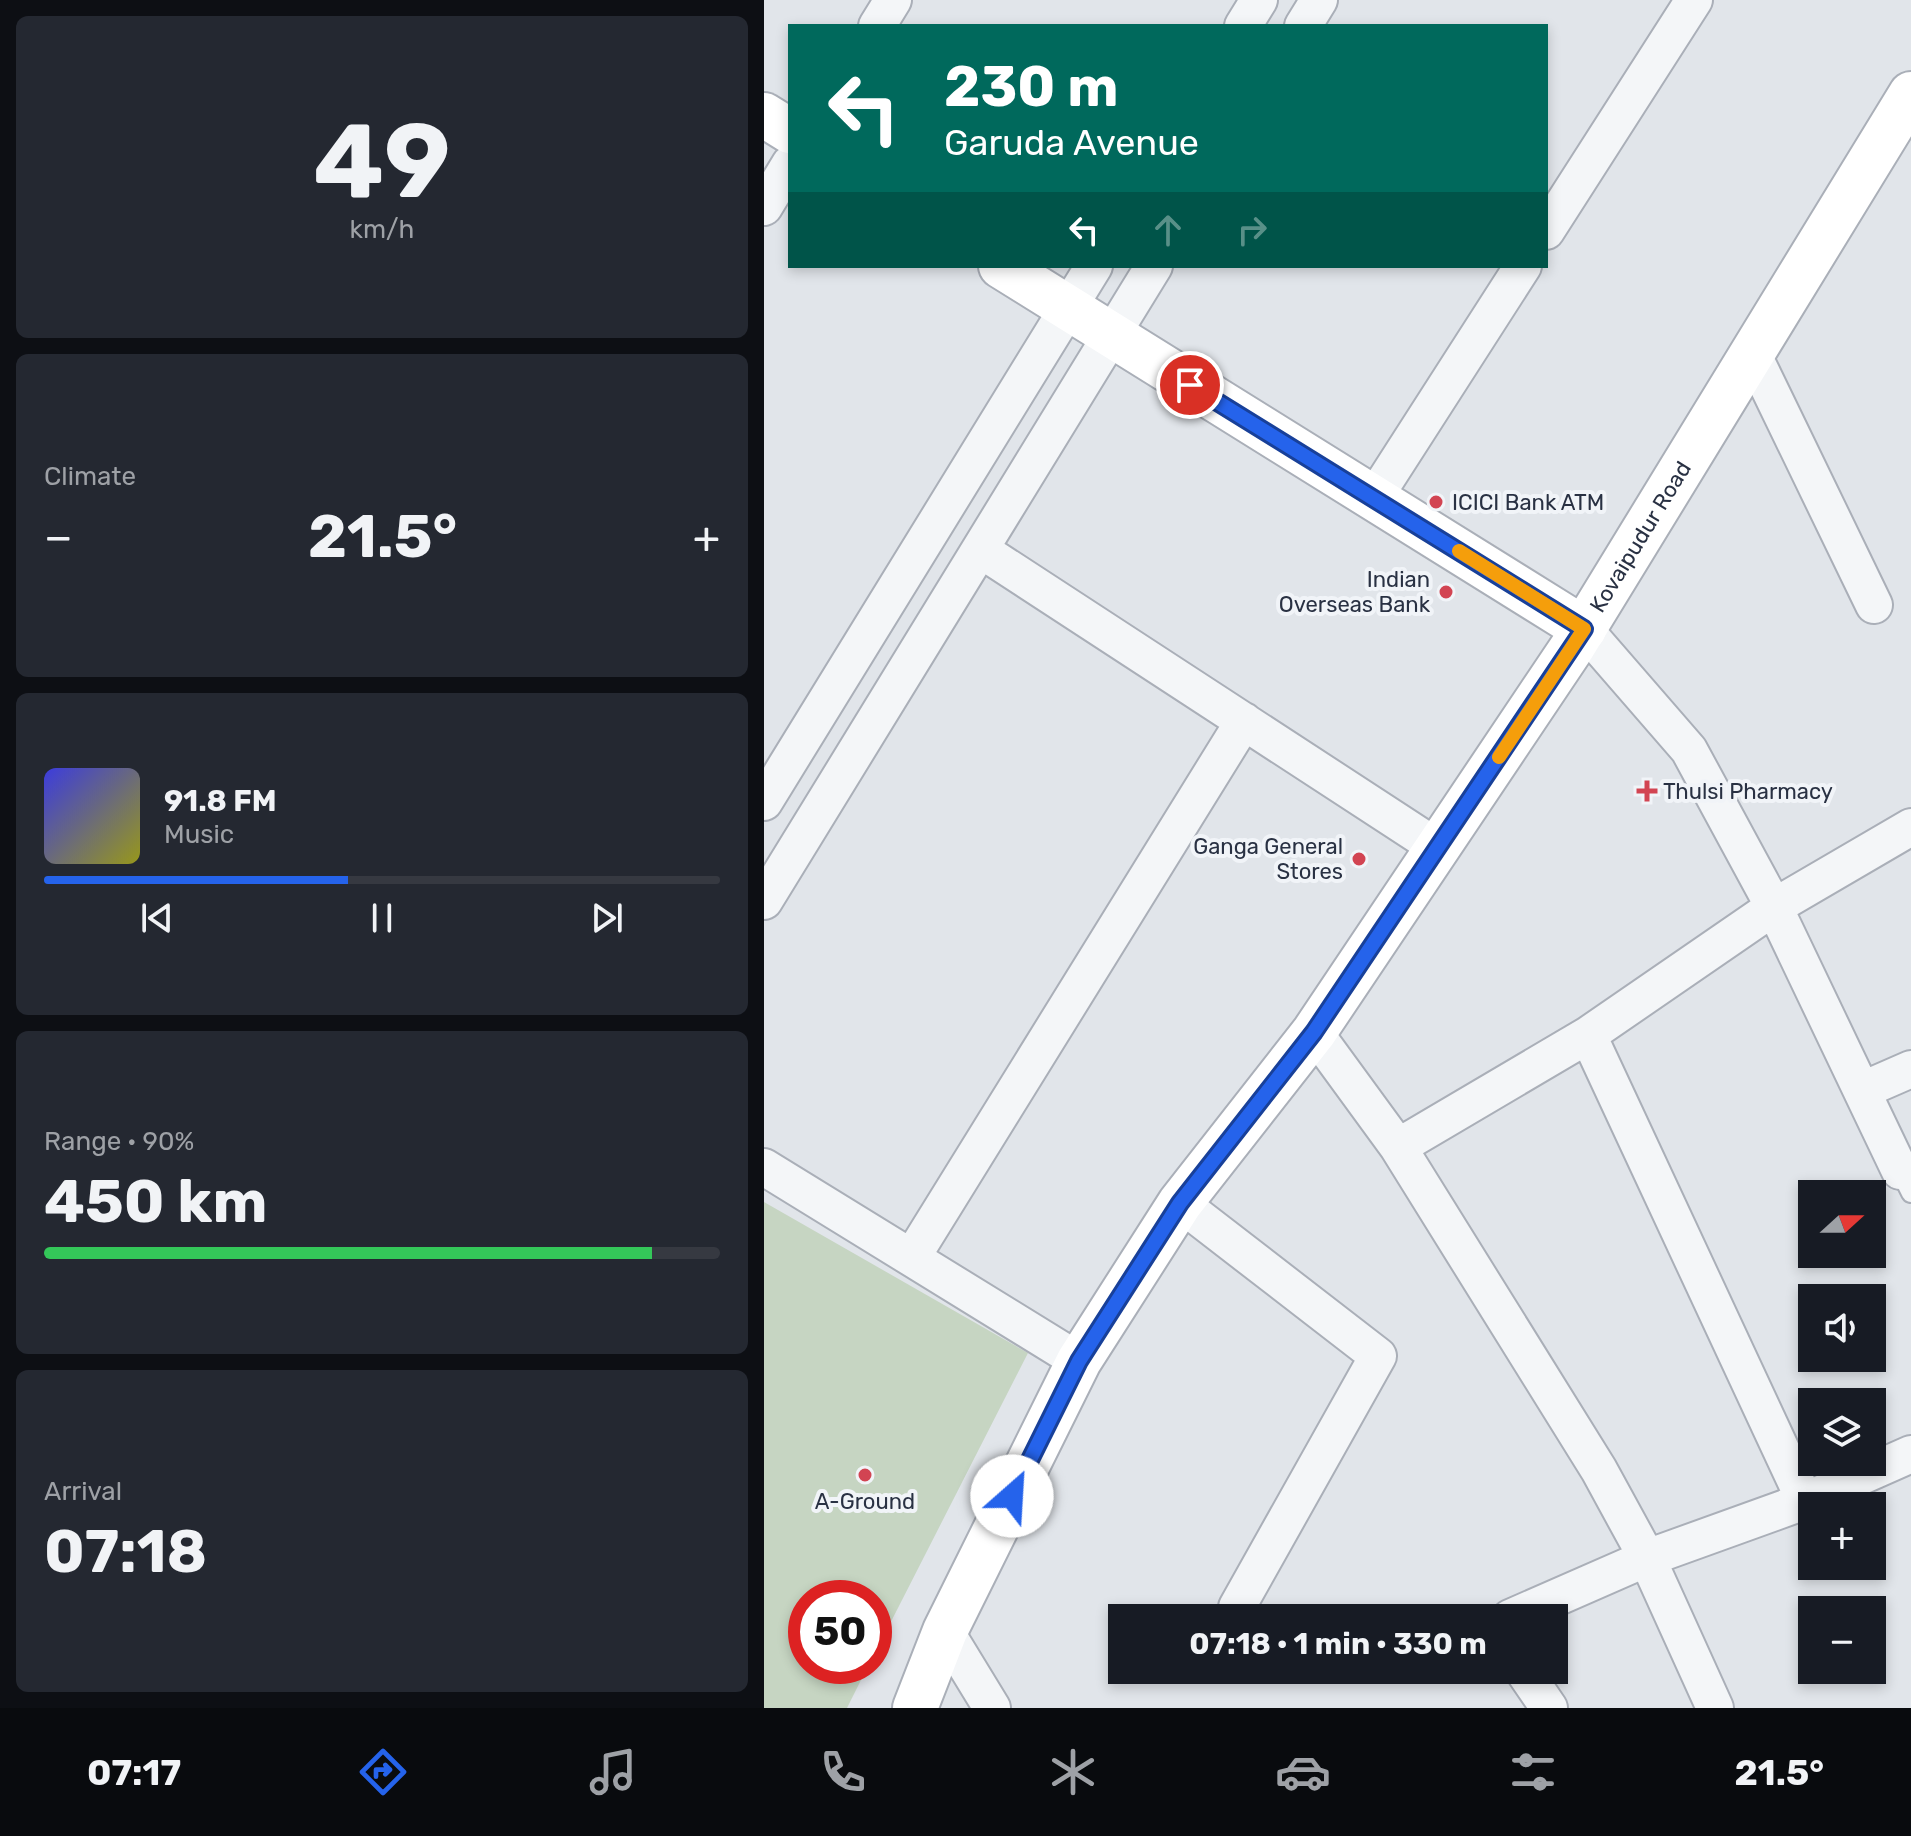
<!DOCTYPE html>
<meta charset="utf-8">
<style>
body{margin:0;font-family:Rubik,sans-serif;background:#242831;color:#f1f3f6;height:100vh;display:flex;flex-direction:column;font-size:30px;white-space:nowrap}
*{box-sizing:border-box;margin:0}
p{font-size:26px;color:#9ea1a6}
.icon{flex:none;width:44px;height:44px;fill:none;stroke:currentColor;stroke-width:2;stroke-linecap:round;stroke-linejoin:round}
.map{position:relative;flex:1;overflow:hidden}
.drawer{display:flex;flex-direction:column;gap:16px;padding:16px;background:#0d0f14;width:764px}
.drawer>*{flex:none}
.banner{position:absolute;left:24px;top:24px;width:760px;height:244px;border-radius:0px;box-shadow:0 4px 12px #0003;background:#00695c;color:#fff;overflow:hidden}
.needle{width:52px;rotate:69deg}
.controls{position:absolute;left:1034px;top:1180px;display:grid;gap:16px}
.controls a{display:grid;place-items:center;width:88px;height:88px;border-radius:0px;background:#171b24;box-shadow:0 4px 12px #0003;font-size:40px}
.speed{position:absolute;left:24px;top:1580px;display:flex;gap:16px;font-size:40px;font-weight:700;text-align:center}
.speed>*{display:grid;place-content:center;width:104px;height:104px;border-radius:50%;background:#171b24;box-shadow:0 4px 12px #0003;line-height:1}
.speed .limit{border:12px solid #d22;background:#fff;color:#111}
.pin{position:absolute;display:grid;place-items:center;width:68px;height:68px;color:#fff;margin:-34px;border:4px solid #fff;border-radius:50%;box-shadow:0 2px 8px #0007}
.me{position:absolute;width:88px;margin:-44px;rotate:26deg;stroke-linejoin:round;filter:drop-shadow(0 0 6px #0008)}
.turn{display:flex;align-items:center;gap:28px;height:168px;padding:0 24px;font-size:36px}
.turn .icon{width:104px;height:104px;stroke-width:2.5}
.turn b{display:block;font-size:56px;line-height:68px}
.lanes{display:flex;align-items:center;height:76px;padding:0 24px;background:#0003;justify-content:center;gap:40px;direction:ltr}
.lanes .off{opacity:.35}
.big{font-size:60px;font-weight:700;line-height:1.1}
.drawer .tile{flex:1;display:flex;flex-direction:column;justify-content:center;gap:12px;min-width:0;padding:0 28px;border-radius:12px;background:#242831}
.drawer .dial{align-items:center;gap:0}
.dial b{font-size:104px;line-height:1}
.song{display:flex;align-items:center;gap:24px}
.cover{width:96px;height:96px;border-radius:12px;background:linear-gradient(135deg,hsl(240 70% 55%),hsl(60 70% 35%))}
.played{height:8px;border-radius:4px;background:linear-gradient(90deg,#2563eb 45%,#363941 45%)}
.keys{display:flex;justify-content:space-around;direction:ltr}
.heat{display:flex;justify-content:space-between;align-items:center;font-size:44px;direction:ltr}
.charge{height:12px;border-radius:6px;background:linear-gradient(90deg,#34c759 90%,#363941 0)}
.trip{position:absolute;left:344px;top:1604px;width:460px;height:80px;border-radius:0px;background:#171b24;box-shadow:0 4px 12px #0003;font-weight:700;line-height:80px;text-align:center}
.menu{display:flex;height:128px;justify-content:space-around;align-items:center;background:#090b0e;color:#9ea1a6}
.menu .icon{width:56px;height:56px}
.menu .current{color:#2563eb}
.menu b{font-size:36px;color:#f1f3f6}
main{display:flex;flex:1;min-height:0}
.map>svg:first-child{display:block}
</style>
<main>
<section class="drawer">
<div class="tile dial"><b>49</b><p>km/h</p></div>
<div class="tile"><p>Climate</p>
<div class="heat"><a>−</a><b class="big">21.5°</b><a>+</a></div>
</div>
<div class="tile">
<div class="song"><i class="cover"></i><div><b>91.8 FM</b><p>Music</p></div></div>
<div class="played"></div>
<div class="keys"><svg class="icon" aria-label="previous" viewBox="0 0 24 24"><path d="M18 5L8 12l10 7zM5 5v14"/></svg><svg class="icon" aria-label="pause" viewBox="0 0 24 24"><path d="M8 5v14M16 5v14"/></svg><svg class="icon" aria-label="next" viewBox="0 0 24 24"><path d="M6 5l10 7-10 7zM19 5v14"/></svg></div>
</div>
<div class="tile"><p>Range · 90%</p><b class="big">450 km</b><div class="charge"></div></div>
<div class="tile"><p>Arrival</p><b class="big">07:18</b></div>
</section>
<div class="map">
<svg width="1147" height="1708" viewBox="0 0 1147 1708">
<rect width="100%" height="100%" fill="#e1e5ea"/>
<path fill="#c6d5c2" d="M0,1202l264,151 -154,302v-57h-68v68h62l-21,42h-83z"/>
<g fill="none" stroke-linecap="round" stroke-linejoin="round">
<g stroke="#aaafb8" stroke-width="22">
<path id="lane" d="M1136,1171l11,22"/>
</g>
<g stroke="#aaafb8" stroke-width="40">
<path id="street" d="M113,26l16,-26
M479,26l16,-26
M539,26l16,-26
M0,207l26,-43
M782,231l148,-231
M988,353l122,252
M610,498l149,-232
M217,550l457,298
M820,629l105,121 85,157 126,264
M0,802l330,-536
M0,901l390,-635
M550,1032l84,115 190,-112 217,466 106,-47
M824,1035l186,-128 137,-80
M1099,1090l48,-21
M634,1147l201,323 48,88 68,150
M0,1167l315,194
M416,1203l198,153 -141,251
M148,1257l332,-536
M746,1618l137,-60 158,-57
M181,1631l47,77
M759,1670l26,38"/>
</g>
<g stroke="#aaafb8" stroke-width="48">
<g id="secondary">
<path d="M0,115l26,16"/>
<path d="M237,266l583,363"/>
<path id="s1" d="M151,1708l30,-77 134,-270 101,-158 134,-171 259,-386 338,-552"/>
</g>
</g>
<use href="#lane" stroke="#f4f6f8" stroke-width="18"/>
<use href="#street" stroke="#f4f6f8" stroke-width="36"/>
<use href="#secondary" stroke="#fff" stroke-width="44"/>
</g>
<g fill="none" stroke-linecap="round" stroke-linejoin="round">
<g stroke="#184099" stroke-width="20">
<path id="route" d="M248,1496l67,-135 101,-158 134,-171 270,-403 -394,-244"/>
</g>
<use href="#route" stroke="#2563eb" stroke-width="14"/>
<path stroke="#f59e0b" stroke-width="14" d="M695,551l125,78 -85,128"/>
</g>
<g fill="#d24452" stroke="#f1f4f8" stroke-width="3">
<circle cx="672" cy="502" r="8"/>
<circle cx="682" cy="592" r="8"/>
<path d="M879 779h8v8h8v8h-8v8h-8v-8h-8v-8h8z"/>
<circle cx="595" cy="859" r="8"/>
<circle cx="101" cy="1475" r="8"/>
</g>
<g text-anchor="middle" stroke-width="8" stroke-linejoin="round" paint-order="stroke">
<g font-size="22" fill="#293143" stroke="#f1f4f8" text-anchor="start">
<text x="688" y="510">ICICI Bank ATM</text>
<text x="666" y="587" text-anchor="end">Indian<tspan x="666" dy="25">Overseas Bank</tspan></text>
<text x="899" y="799">Thulsi Pharmacy</text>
<text x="579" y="854" text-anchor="end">Ganga General<tspan x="579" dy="25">Stores</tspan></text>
<text x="101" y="1509" text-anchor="middle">A-Ground</text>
</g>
<g font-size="22" fill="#293143" stroke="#f1f4f8">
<text dy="8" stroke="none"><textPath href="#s1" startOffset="1382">Kovaipudur Road</textPath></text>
</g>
</g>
</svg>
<div class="controls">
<a><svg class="needle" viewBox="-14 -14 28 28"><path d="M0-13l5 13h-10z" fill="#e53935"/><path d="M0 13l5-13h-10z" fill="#9ea1a6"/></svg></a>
<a><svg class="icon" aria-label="sound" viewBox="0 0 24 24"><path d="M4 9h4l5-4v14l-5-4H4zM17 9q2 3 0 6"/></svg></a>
<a><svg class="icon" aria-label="layers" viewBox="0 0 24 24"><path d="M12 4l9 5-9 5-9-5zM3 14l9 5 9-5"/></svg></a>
<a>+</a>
<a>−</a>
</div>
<div class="speed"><div class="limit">50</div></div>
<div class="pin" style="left:426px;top:385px;background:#d93025"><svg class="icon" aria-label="arrive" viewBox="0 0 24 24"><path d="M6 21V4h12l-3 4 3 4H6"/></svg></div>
<svg class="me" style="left:248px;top:1496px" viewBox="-20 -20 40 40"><circle r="19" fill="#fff"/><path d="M0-13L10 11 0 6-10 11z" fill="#2563eb"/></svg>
<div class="trip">07:18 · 1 min · 330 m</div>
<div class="banner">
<div class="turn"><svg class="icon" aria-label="left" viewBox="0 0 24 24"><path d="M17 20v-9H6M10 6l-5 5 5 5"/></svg><div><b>230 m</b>Garuda Avenue</div></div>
<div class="lanes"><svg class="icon" aria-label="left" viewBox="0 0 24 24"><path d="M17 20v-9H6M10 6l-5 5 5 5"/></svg><svg class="icon off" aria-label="ahead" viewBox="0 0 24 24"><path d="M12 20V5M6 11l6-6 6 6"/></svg><svg class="icon off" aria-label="right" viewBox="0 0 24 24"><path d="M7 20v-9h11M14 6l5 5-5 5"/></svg></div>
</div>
</div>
</main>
<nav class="menu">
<b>07:17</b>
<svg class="icon current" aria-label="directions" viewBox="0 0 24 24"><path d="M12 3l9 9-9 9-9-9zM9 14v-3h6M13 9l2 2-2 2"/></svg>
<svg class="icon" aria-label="music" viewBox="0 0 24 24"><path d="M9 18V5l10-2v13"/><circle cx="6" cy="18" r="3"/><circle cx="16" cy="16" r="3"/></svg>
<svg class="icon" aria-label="phone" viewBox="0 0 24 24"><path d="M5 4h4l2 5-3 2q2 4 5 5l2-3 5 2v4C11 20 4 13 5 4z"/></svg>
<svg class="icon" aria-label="climate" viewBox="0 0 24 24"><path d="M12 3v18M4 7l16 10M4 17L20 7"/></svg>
<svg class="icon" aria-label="car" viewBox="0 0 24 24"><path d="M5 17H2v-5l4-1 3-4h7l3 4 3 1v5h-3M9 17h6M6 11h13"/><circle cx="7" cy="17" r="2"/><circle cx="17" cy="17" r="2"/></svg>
<svg class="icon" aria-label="filters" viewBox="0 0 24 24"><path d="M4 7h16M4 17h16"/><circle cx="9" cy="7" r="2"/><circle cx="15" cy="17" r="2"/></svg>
<b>21.5°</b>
</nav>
